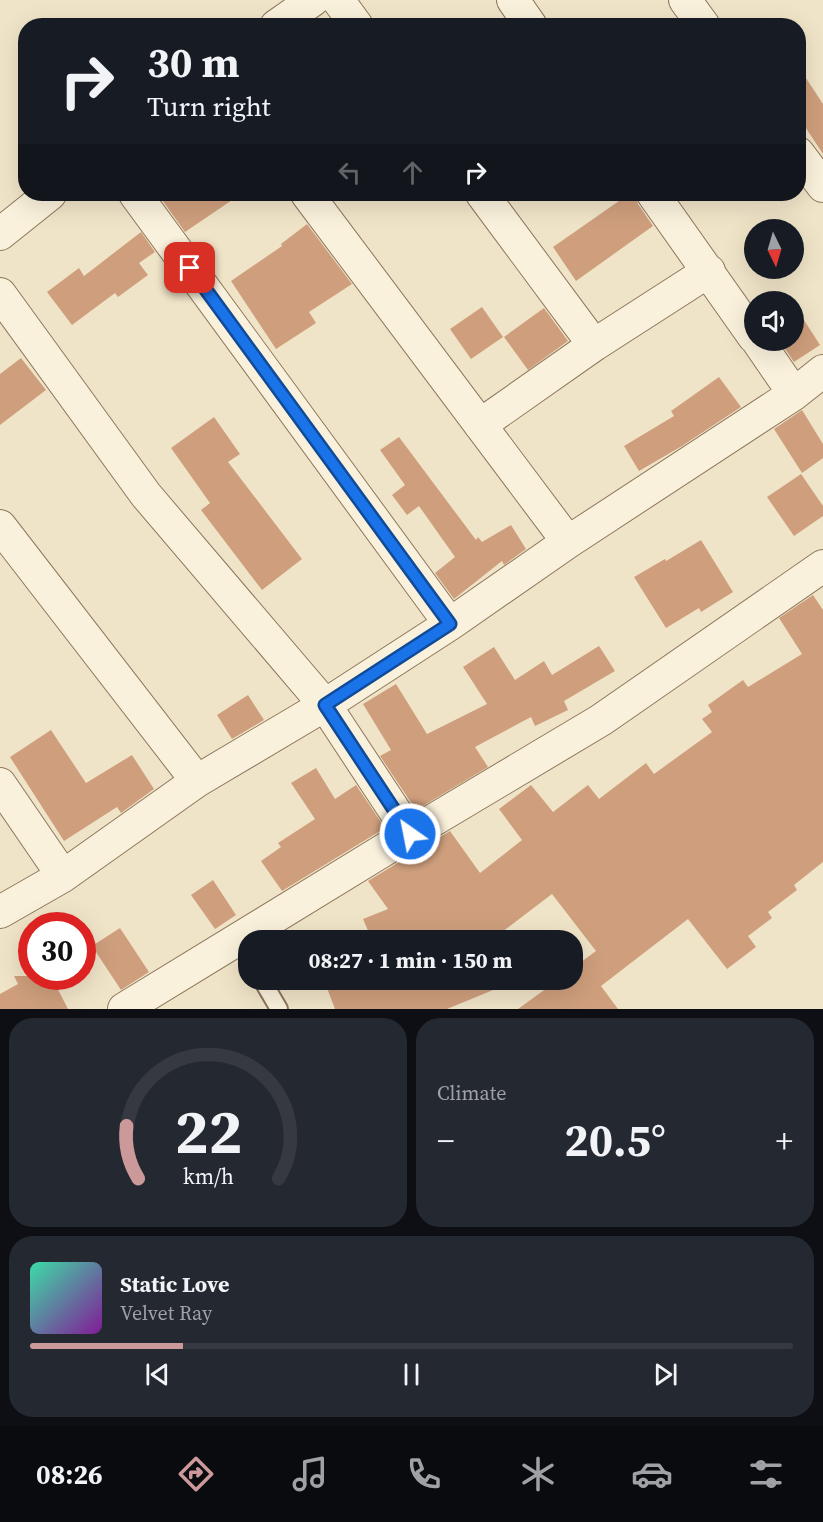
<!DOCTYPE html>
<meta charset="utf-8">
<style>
body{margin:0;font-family:"Source Serif 4",serif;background:#242831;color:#f1f3f6;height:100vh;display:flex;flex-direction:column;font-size:22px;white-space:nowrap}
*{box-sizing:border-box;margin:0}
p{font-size:20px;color:#9ea1a6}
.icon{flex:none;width:33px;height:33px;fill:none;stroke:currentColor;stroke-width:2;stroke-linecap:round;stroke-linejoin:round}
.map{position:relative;height:1009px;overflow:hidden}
.sheet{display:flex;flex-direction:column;gap:9px;padding:9px;background:#0d0f14;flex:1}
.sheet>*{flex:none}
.top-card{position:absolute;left:18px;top:18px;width:788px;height:183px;border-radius:24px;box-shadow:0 6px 24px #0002;background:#171b24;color:#f1f3f6;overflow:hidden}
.needle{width:39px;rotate:175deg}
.fabs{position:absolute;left:744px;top:219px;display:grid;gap:12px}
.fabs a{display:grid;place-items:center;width:60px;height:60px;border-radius:50%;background:#171b24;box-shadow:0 6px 24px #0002;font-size:30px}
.speed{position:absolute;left:18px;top:912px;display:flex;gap:12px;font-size:30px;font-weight:700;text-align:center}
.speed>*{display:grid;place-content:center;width:78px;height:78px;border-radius:50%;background:#171b24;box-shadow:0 6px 24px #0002;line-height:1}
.speed .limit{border:9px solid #d22;background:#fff;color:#111}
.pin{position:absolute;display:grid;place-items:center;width:51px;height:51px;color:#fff;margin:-26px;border-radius:12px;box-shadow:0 3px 9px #0006}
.me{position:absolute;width:66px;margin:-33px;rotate:327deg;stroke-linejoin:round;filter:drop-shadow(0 0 4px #0008)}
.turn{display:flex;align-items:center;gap:21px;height:126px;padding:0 30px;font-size:27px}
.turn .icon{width:78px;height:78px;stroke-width:2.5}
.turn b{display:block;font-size:42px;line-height:51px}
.lanes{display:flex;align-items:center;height:57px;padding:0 30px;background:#0003;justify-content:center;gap:30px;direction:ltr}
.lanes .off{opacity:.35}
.big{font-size:45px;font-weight:700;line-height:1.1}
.sheet .card{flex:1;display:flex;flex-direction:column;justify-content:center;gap:9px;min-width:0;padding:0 21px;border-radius:24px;background:#242831}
.sheet .dial{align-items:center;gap:0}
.dial svg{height:156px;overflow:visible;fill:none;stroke:#363941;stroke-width:7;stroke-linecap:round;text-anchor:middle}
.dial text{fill:#f1f3f6;stroke:none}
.song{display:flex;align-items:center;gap:18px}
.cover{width:72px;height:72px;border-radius:9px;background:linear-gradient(135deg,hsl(160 70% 55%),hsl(290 70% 35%))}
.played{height:6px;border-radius:3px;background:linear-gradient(90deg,#cc999b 20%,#363941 20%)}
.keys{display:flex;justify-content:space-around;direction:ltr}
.heat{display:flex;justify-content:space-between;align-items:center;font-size:33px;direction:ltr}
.sheet .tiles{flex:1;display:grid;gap:9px;grid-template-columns:1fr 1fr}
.card:last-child{grid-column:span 2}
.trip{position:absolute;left:238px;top:930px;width:345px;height:60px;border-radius:24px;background:#171b24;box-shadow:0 6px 24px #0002;font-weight:700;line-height:60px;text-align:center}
.tab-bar{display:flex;height:96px;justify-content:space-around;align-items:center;background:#090b0e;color:#9ea1a6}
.tab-bar .icon{width:42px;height:42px}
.tab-bar .current{color:#cc999b}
.tab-bar b{font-size:27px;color:#f1f3f6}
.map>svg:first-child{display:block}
</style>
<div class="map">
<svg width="823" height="1009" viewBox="0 0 823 1009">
<rect width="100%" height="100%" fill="#f0e4c8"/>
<path fill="#cf9f7d" d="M798,66l25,38v50l-25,-38z
M165,194h76l-56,38 -25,-35z
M629,194h6l3,10 15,22 -77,55 -23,-34z
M307,224l45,60 -43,28 7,11 -40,26 -45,-68 51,-35 -1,-2z
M141,232l14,20 -16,11 9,12 -30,22 -3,-4 -43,32 -25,-33 32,-24 5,8z
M482,307l21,30 -32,22 -21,-30z
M544,308l24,33 -40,29 -24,-33z
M802,317l18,28 -26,17 -15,-22h15v-17z
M21,358l25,32 -46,35v-51z
M719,377l22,30 -59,39 -43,25 -15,-25 50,-30 -3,-5z
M802,410l21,34v14l-21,15 -28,-44z
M214,417l26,37 -12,8 74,97 -40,31 -61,-80 9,-7 -39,-55z
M399,437l77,103 2,-3 4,5 29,-17 15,24 -22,16 -2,-4 -48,38 -19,-26 20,-16 -36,-51 -12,9 -15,-20 13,-10 -25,-35z
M801,474l22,32v10l-29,20 -27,-39z
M701,540l32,52 -32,20 -2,-4 -33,20 -32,-51 31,-18 1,2z
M813,595l10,15v252l-29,23 3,5 -29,22 4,6 -24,18 8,11 -29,22 -39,-50 -87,67 17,23h-100l40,-29h15v-12l23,-17 -44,-57 -50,38 7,8h-137l-9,-21 25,-10 -20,-28 82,-50 30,42 42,-33 -23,-31 32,-24 22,27 35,-27 11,14 47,-36 8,11 58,-42 -10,-13 10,-7 -4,-7 35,-25 5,7 54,-33 -23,-36z
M599,646l16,25 -51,30 4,9 -33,16 -4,-9 -56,30 13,20 -72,43 -36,-54 11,-6 -28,-46 33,-20 31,50 60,-30 -24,-37 31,-20 21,33 29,-19 8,14z
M248,695l16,25 -32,19 -15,-24z
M51,730l35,53 46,-28 22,34 -33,24 -4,-6 -53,34 -54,-84z
M316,768l19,31 21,-14 29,43 -103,63 -21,-30 20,-14 -3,-4 37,-24 -24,-36z
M213,880l23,35 -21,14 -24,-34z
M120,928l29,44 -28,18 -29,-44z
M14,976h37l17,33h-68v-15l18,-10z
M324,980h186l-12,8 -51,21h-112z"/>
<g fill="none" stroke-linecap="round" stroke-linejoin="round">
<g stroke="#8d765c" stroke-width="20">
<path id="service" d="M237,938l12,20
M262,980l17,29"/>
</g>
<g stroke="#8d765c" stroke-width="34">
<path id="minor" d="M338,0l19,26
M513,0l18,26
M685,0l19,26
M276,26l37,-26
M798,153l25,33
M135,194l315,430
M307,194l261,348
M482,194l112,151
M653,194l101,143
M0,234l50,-40
M0,294l146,201 179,210 85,129 -286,175
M757,340l37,54
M480,425l114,-80 115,-74
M0,526l197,255
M0,784l63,92
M410,834l191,-114 222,-154
M0,912l63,-36 134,-95 128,-76 125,-81 118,-82 226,-148 29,-23"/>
</g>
<use href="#service" stroke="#faf1dc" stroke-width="16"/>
<use href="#minor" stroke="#faf1dc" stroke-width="32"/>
</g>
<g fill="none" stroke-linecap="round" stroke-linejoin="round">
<g stroke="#114b97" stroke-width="15">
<path id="route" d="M190,268l260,356 -125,81 85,129"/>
</g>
<use href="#route" stroke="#1a73e8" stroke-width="10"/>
</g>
</svg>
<div class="fabs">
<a><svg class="needle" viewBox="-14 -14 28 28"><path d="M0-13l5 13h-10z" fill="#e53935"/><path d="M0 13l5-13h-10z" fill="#9ea1a6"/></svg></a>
<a><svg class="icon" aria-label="sound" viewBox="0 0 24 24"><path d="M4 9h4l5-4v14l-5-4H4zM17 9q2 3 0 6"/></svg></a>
</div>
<div class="speed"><div class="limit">30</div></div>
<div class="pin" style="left:190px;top:268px;background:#d93025"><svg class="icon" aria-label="arrive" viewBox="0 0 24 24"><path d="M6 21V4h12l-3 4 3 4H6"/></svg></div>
<svg class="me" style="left:410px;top:834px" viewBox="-20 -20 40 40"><circle r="17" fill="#1a73e8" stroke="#fff" stroke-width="3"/><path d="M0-11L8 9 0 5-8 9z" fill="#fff"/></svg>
<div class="trip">08:27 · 1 min · 150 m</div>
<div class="top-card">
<div class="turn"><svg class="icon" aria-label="right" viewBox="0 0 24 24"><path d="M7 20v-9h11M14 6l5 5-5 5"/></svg><div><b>30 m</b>Turn right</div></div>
<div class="lanes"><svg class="icon off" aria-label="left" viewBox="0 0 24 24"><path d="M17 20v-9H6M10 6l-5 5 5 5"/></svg><svg class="icon off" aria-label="ahead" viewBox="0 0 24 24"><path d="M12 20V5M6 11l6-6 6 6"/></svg><svg class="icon" aria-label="right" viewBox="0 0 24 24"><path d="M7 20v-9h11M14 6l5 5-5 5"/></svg></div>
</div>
</div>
<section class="sheet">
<div class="tiles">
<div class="card dial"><svg viewBox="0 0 100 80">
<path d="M14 69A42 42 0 1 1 86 69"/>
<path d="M14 69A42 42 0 0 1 8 42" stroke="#cc999b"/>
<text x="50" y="56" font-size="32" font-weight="700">22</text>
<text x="50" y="72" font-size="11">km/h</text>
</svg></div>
<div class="card"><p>Climate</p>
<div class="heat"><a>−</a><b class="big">20.5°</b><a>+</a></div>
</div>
<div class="card">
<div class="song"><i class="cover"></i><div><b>Static Love</b><p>Velvet Ray</p></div></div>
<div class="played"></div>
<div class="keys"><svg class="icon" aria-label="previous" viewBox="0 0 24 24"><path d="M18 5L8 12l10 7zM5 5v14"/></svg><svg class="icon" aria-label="pause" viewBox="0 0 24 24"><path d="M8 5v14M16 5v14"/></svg><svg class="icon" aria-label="next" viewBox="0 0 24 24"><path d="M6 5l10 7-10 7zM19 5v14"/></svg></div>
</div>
</div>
</section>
<nav class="tab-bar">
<b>08:26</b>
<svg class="icon current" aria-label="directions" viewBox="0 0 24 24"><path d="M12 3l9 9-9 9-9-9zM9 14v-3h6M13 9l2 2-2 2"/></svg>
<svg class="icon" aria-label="music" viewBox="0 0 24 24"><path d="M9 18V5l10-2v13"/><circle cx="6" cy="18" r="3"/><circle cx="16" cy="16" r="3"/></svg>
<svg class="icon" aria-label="phone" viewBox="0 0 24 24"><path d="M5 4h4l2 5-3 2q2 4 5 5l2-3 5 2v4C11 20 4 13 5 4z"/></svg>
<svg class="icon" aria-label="climate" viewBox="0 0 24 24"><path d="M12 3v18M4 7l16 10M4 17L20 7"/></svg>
<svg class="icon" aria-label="car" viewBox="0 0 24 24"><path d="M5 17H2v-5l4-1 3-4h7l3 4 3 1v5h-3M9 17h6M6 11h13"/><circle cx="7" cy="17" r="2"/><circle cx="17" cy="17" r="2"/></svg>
<svg class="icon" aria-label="filters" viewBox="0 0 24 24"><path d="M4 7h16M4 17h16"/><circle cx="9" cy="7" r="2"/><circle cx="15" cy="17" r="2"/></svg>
</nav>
